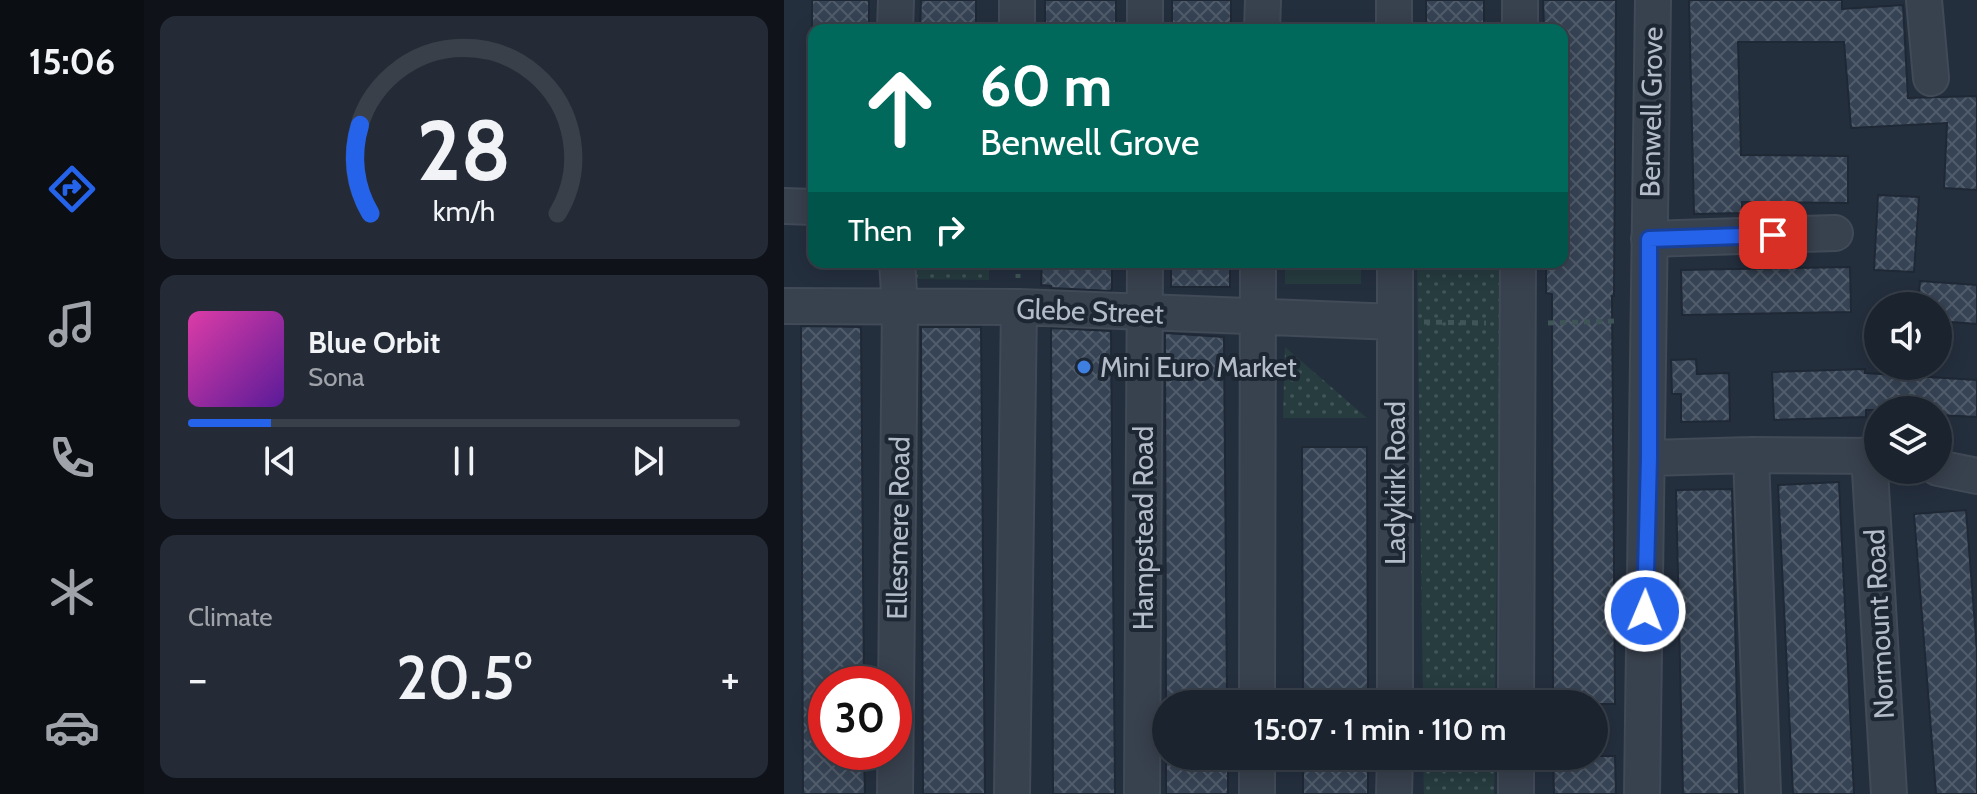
<!DOCTYPE html>
<meta charset="utf-8">
<style>
body{margin:0;font-family:Cabin,sans-serif;background:#242b36;color:#f1f3f6;height:100vh;display:flex;flex-direction:column;font-size:30px;white-space:nowrap}
*{box-sizing:border-box;margin:0}
p{font-size:26px;color:#a0a4aa}
.icon{flex:none;width:44px;height:44px;fill:none;stroke:currentColor;stroke-width:2;stroke-linecap:round;stroke-linejoin:round}
.map{position:relative;flex:1;overflow:hidden}
.panel{display:flex;flex-direction:column;gap:16px;padding:16px;background:#0f1319;width:640px}
.panel>*{flex:none}
.hud{position:absolute;left:24px;top:24px;width:760px;height:244px;border-radius:16px;box-shadow:0 4px 20px #0003,0 0 0 2px #39404a;background:#00695c;color:#fff;overflow:hidden}
.fabs{position:absolute;left:1080px;top:292px;display:grid;gap:16px}
.fabs a{display:grid;place-items:center;width:88px;height:88px;border-radius:50%;background:#1b232e;box-shadow:0 4px 20px #0003,0 0 0 2px #39404a;font-size:40px}
.speed{position:absolute;left:24px;top:666px;display:flex;gap:16px;font-size:40px;font-weight:700;text-align:center}
.speed>*{display:grid;place-content:center;width:104px;height:104px;border-radius:50%;background:#1b232e;box-shadow:0 4px 20px #0003,0 0 0 2px #39404a;line-height:1}
.speed .limit{border:12px solid #d22;background:#fff;color:#111}
.pin{position:absolute;display:grid;place-items:center;width:68px;height:68px;color:#fff;margin:-34px;border-radius:16px;box-shadow:0 4px 12px #0006}
.me{position:absolute;width:88px;margin:-44px;rotate:1deg;stroke-linejoin:round;filter:drop-shadow(0 0 6px #0008)}
.turn{display:flex;align-items:center;gap:28px;height:168px;padding:0 40px;font-size:36px}
.turn .icon{width:104px;height:104px;stroke-width:2.5}
.turn b{display:block;font-size:56px;line-height:68px}
.then{display:flex;align-items:center;height:76px;padding:0 40px;background:#0003;gap:16px;font-size:30px}
.big{font-size:60px;font-weight:600;line-height:1.1}
.panel .card{flex:1;display:flex;flex-direction:column;justify-content:center;gap:12px;min-width:0;padding:0 28px;border-radius:16px;background:#242b36}
.panel .dial{align-items:center;gap:0}
.dial svg{height:208px;overflow:visible;fill:none;stroke:#39404a;stroke-width:7;stroke-linecap:round;text-anchor:middle}
.dial text{fill:#f1f3f6;stroke:none}
.song{display:flex;align-items:center;gap:24px}
.cover{width:96px;height:96px;border-radius:12px;background:linear-gradient(135deg,hsl(320 70% 55%),hsl(270 70% 35%))}
.played{height:8px;border-radius:4px;background:linear-gradient(90deg,#2563eb 15%,#39404a 15%)}
.keys{display:flex;justify-content:space-around;direction:ltr}
.heat{display:flex;justify-content:space-between;align-items:center;font-size:44px;direction:ltr}
.trip{position:absolute;left:368px;top:690px;width:456px;height:80px;border-radius:40px;background:#1b232e;box-shadow:0 4px 20px #0003,0 0 0 2px #39404a;font-weight:600;line-height:80px;text-align:center}
main{display:flex;flex:1;min-height:0}
.tabs{display:flex;flex-direction:column;width:144px;justify-content:space-around;align-items:center;background:#0b0e12;color:#a0a4aa}
.tabs .icon{width:56px;height:56px}
.tabs .active{color:#2563eb}
.tabs b{font-size:36px;color:#f1f3f6}
.map>svg:first-child{display:block}
</style>
<main>
<nav class="tabs">
<b>15:06</b>
<svg class="icon active" aria-label="directions" viewBox="0 0 24 24"><path d="M12 3l9 9-9 9-9-9zM9 14v-3h6M13 9l2 2-2 2"/></svg>
<svg class="icon" aria-label="music" viewBox="0 0 24 24"><path d="M9 18V5l10-2v13"/><circle cx="6" cy="18" r="3"/><circle cx="16" cy="16" r="3"/></svg>
<svg class="icon" aria-label="phone" viewBox="0 0 24 24"><path d="M5 4h4l2 5-3 2q2 4 5 5l2-3 5 2v4C11 20 4 13 5 4z"/></svg>
<svg class="icon" aria-label="climate" viewBox="0 0 24 24"><path d="M12 3v18M4 7l16 10M4 17L20 7"/></svg>
<svg class="icon" aria-label="car" viewBox="0 0 24 24"><path d="M5 17H2v-5l4-1 3-4h7l3 4 3 1v5h-3M9 17h6M6 11h13"/><circle cx="7" cy="17" r="2"/><circle cx="17" cy="17" r="2"/></svg>
</nav>
<section class="panel">
<div class="card dial"><svg viewBox="0 0 100 80">
<path d="M14 69A42 42 0 1 1 86 69"/>
<path d="M14 69A42 42 0 0 1 10 35" stroke="#2563eb"/>
<text x="50" y="56" font-size="32" font-weight="700">28</text>
<text x="50" y="72" font-size="11">km/h</text>
</svg></div>
<div class="card">
<div class="song"><i class="cover"></i><div><b>Blue Orbit</b><p>Sona</p></div></div>
<div class="played"></div>
<div class="keys"><svg class="icon" aria-label="previous" viewBox="0 0 24 24"><path d="M18 5L8 12l10 7zM5 5v14"/></svg><svg class="icon" aria-label="pause" viewBox="0 0 24 24"><path d="M8 5v14M16 5v14"/></svg><svg class="icon" aria-label="next" viewBox="0 0 24 24"><path d="M6 5l10 7-10 7zM19 5v14"/></svg></div>
</div>
<div class="card"><p>Climate</p>
<div class="heat"><a>−</a><b class="big">20.5°</b><a>+</a></div>
</div>
</section>
<div class="map">
<svg width="1193" height="794" viewBox="0 0 1193 794">
<defs>
<pattern id="grass-dots" width="8" height="8" patternUnits="userSpaceOnUse" patternTransform="scale(2)"><rect width="8" height="8" fill="#263c3f"/><path d="M2 2h.1M6 6h.1" fill="none" stroke="#435659" stroke-width="1.8" stroke-linecap="round"/></pattern>
<pattern id="building-cross-hatch" width="8" height="8" patternUnits="userSpaceOnUse" patternTransform="scale(2)"><rect width="8" height="8" fill="#364354"/><path d="M0 0l8 8M0 8l8-8" fill="none" stroke="#515c6b"/></pattern>
</defs>
<rect width="100%" height="100%" fill="#242f3e"/>
<path fill="url(#grass-dots)" d="M131,262h74v18l-73,-1z
M633,262h84l-6,442h-72z
M501,347l82,71h-84z
M639,756h72l-1,38h-70z"/>
<path fill="#263c3f" d="M501,262h76v22h-76z"/>
<path fill="url(#building-cross-hatch)" stroke="#1f2835" stroke-width="2" d="M28,0h57v30h-57z
M137,0h55v30h-56z
M261,0h71v30h-71z
M388,0h59v30h-59z
M642,0h58v30h-58z
M759,0h73l-2,296h-2l3,408h-62l-1,-410 -6,-1v-31h16v-232h-18z
M905,0h153v9l61,-4 5,93 69,-2v94l-33,-2 3,-65 -96,5 -7,-86h-106l3,113 107,1v47l-106,-1v11l-48,1z
M1094,195l41,2 -5,75 -40,-2z
M258,262h70v26l-1,3 -60,-3v-2l-10,-1z
M387,262h59v25h-59z
M1066,267l1,45 -169,3 -1,-45z
M1136,281l57,4v39l-39,-3v-15h-20z
M17,326l60,1 3,357h-38v68h38l1,42h-62z
M137,327h60l4,467h-62z
M267,328l60,3 4,463h-62z
M381,333l59,4 3,367h-61z
M912,359l1,15 32,-1 1,48 -49,1v-28h-9l-1,-34z
M1081,369v4l112,7v37l-39,-2v-5h-72v7l-92,3 -2,-48z
M518,447h65l1,257h-65z
M1055,482l15,312h-61l-15,-309z
M948,489l7,305h-56l-7,-304z
M1182,510l11,141v143h-41l-22,-280z
M382,756h62v38h-62z
M519,756h65v38h-65z
M769,756h62l1,38h-62z"/>
<g fill="none" stroke-linecap="round" stroke-linejoin="round">
<g stroke="#414a57" stroke-width="38">
<path id="minor" d="M233,0v30
M361,0v30
M736,0v30
M1140,0l7,78
M111,30l1,-30
M478,30l1,-30
M610,30v-30
M0,206l30,1
M865,239l186,-6
M611,262v442
M0,306l235,1 376,15
M1085,454l20,340
M967,455l12,339
M865,458l102,-3 127,1
M1154,468l39,8
M473,704l1,-442
M732,704l2,-442
M473,756v38
M111,794l5,-487 -3,-45
M228,794l7,-487
M358,794l3,-532
M610,794l1,-38
M732,794v-38
M858,794c5,-265 6,-529 11,-794"/>
</g>
<path stroke="#3f5557" stroke-width="5" stroke-dasharray="6 6" stroke-linecap="butt" d="M234,262v16
M640,322l62,1
M764,323l70,-2"/>
<use href="#minor" stroke="#38414e" stroke-width="34"/>
</g>
<g fill="none" stroke-linecap="round" stroke-linejoin="round">
<g stroke="#184099" stroke-width="20">
<path id="route" d="M861,611l4,-153v-219l124,-4"/>
</g>
<use href="#route" stroke="#2563eb" stroke-width="14"/>
</g>
<circle fill="#3f7fe0" stroke="#1d2633" stroke-width="3" cx="300" cy="367" r="8"/>
<g text-anchor="middle" stroke-width="8" stroke-linejoin="round" paint-order="stroke">
<g font-size="28" fill="#b4bcc9" stroke="#1d2633">
<text transform="translate(867 112) rotate(-89)" y="10">Benwell Grove</text>
<text transform="translate(306 311) rotate(2)" y="10">Glebe Street</text>
<text transform="translate(611 483) rotate(-90)" y="10">Ladykirk Road</text>
<text transform="translate(114 528) rotate(-89)" y="10">Ellesmere Road</text>
<text transform="translate(359 528) rotate(-90)" y="10">Hampstead Road</text>
<text transform="translate(1095 624) rotate(-93)" y="10">Normount Road</text>
</g>
<g font-size="28" fill="#b4bcc9" stroke="#1d2633" text-anchor="start">
<text x="316" y="377">Mini Euro Market</text>
</g>
</g>
</svg>
<div class="fabs">
<a><svg class="icon" aria-label="sound" viewBox="0 0 24 24"><path d="M4 9h4l5-4v14l-5-4H4zM17 9q2 3 0 6"/></svg></a>
<a><svg class="icon" aria-label="layers" viewBox="0 0 24 24"><path d="M12 4l9 5-9 5-9-5zM3 14l9 5 9-5"/></svg></a>
</div>
<div class="speed"><div class="limit">30</div></div>
<div class="pin" style="left:989px;top:235px;background:#d93025"><svg class="icon" aria-label="arrive" viewBox="0 0 24 24"><path d="M6 21V4h12l-3 4 3 4H6"/></svg></div>
<svg class="me" style="left:861px;top:611px" viewBox="-20 -20 40 40"><circle r="17" fill="#2563eb" stroke="#fff" stroke-width="3"/><path d="M0-11L8 9 0 5-8 9z" fill="#fff"/></svg>
<div class="trip">15:07 · 1 min · 110 m</div>
<div class="hud">
<div class="turn"><svg class="icon" aria-label="ahead" viewBox="0 0 24 24"><path d="M12 20V5M6 11l6-6 6 6"/></svg><div><b>60 m</b>Benwell Grove</div></div>
<div class="then">Then<svg class="icon" aria-label="right" viewBox="0 0 24 24"><path d="M7 20v-9h11M14 6l5 5-5 5"/></svg></div>
</div>
</div>
</main>
